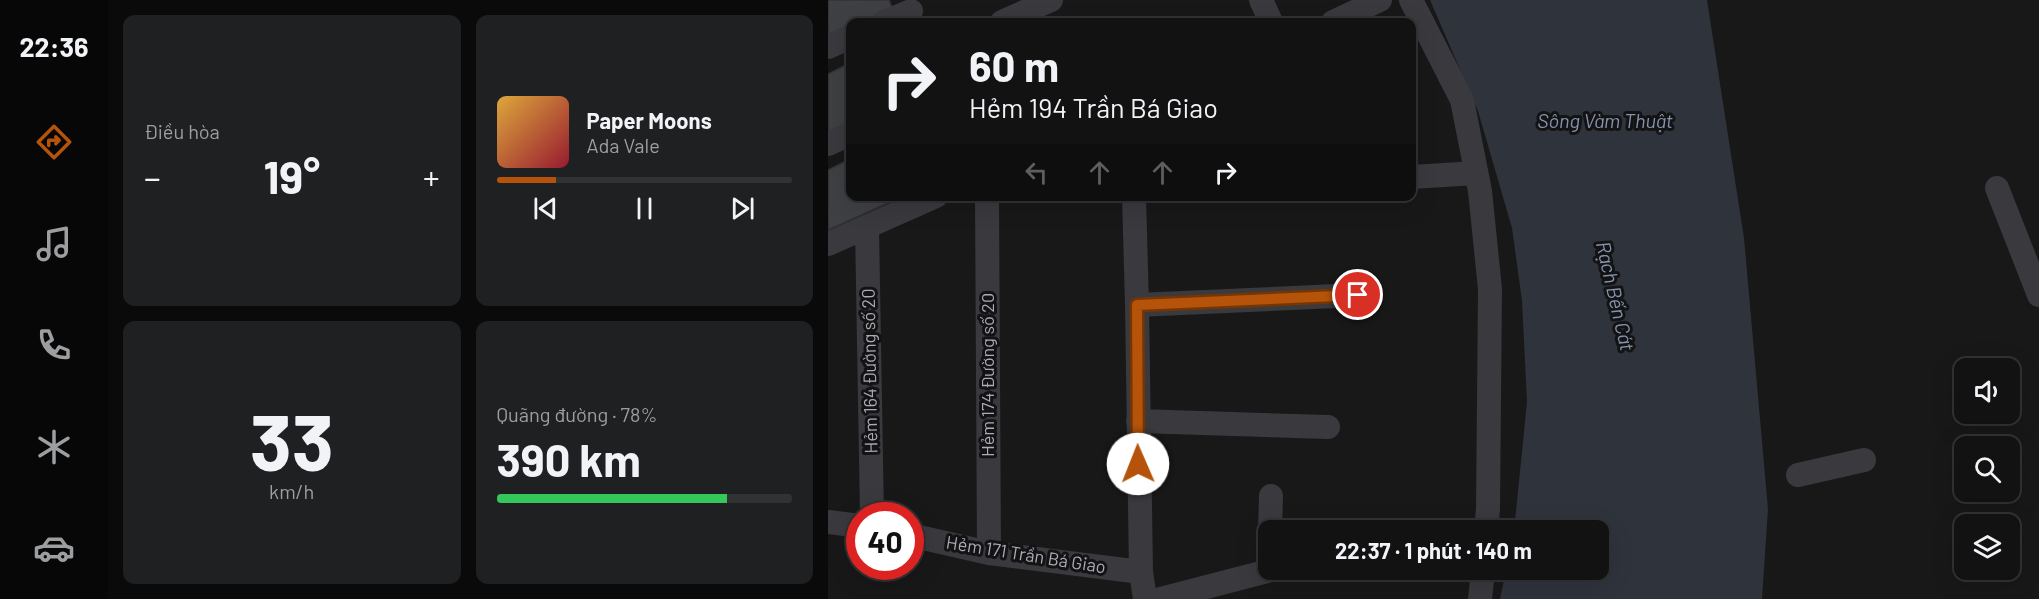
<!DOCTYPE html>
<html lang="vi">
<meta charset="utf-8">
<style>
body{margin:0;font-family:Barlow,sans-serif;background:#1f2021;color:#f1f3f6;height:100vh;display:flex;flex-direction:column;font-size:22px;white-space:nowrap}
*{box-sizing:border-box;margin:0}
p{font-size:20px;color:#9c9ea0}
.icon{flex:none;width:33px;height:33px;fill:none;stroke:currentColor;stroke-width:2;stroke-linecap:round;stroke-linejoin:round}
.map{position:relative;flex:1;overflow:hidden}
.sheet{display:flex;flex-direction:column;gap:15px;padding:15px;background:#0a0a0a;width:720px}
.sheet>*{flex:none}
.top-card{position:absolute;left:18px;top:18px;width:570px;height:183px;border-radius:12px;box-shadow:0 6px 24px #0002,0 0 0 2px #313233;background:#121213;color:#f1f3f6;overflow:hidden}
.fabs{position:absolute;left:1126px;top:358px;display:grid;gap:12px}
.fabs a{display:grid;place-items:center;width:66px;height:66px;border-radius:12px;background:#121213;box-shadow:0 6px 24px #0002,0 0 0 2px #313233;font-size:30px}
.speed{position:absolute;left:18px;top:502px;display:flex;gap:12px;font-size:30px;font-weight:700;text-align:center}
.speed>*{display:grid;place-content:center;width:78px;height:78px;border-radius:50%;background:#121213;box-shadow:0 6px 24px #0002,0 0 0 2px #313233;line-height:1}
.speed .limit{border:9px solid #d22;background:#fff;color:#111}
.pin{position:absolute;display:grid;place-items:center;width:51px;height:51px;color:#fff;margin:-26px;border:3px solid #fff;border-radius:50%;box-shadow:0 2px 6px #0007}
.me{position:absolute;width:66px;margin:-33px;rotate:359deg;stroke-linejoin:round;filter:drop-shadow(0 0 4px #0008)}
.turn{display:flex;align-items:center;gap:21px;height:126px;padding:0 24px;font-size:27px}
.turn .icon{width:78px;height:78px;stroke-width:2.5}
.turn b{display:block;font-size:42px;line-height:51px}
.lanes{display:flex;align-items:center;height:57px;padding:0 24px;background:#0003;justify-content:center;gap:30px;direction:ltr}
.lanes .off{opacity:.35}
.big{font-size:45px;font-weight:700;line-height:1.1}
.sheet .card{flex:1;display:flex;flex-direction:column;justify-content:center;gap:9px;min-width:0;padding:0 21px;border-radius:12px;background:#1f2021}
.sheet .dial{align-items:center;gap:0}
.dial b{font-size:78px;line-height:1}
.song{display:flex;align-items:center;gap:18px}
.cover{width:72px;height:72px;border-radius:9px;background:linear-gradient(135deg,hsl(40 70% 55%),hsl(350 70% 35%))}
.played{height:6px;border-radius:3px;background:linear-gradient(90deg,#b45309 20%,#313233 20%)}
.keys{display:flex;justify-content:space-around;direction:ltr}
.heat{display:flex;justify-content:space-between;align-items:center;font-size:33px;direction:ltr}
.charge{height:9px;border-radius:4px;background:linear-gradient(90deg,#34c759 78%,#313233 0)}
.sheet .tiles{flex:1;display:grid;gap:15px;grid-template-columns:repeat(2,1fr)}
.trip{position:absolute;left:430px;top:520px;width:351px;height:60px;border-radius:12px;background:#121213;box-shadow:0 6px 24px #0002,0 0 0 2px #313233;font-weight:700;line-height:60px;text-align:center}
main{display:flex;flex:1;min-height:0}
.tabs{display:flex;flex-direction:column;width:108px;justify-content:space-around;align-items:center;background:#070708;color:#9c9ea0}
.tabs .icon{width:42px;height:42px}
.tabs .selected{color:#b45309}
.tabs b{font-size:27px;color:#f1f3f6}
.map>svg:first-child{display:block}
</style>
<main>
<nav class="tabs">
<b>22:36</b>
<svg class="icon selected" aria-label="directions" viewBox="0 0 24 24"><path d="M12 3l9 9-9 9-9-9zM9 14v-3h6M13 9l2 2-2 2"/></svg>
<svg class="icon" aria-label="music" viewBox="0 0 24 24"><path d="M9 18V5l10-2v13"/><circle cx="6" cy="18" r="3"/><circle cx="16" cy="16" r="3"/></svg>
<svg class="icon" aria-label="phone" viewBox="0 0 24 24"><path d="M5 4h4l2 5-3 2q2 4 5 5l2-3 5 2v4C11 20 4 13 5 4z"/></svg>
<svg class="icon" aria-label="climate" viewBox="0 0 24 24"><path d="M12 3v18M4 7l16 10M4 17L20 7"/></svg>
<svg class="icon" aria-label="car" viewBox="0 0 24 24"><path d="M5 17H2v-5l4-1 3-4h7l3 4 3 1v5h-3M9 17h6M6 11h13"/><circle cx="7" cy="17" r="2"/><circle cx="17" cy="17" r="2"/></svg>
</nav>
<section class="sheet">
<div class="tiles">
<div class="card"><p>Điều hòa</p>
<div class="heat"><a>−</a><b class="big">19°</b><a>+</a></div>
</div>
<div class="card">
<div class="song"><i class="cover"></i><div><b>Paper Moons</b><p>Ada Vale</p></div></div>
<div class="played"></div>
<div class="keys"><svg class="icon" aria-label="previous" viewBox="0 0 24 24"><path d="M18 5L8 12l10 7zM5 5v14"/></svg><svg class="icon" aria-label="pause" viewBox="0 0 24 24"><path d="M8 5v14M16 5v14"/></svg><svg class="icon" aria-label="next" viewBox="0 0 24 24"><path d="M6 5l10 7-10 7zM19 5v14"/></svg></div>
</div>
<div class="card dial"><b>33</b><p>km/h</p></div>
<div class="card"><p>Quãng đường · 78%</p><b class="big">390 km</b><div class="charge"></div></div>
</div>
</section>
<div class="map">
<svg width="1211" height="599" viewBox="0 0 1211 599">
<rect width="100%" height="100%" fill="#181819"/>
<path fill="#2f333c" d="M602,0h277l37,238 24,271 -6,90h-262l6,-29h93v-39h-85l13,-129 -5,-101 -10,-73 -34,-117z"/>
<path fill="#3f4043" stroke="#333235" stroke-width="1.5" d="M0,0h61l4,10 -28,12h-15v7l-22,10z
M22,63v61l-22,10v-60z
M22,159v37h53l-75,34v-60z"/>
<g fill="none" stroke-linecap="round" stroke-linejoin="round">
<path stroke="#39393e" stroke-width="24" d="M433,0l10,22
M583,0l51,100 18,91 10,98 -2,220 -2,22
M56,22l27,-11
M174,22l49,-22
M505,22l47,-22
M0,47l22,-10
M0,144l22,-10
M584,177l64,-4
M1169,188l42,107
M159,196l2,357
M306,196l3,109 4,267 4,27
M39,227l5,289
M0,244l108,-48
M309,305l221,-10
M310,421l190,6
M970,475l66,-15
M0,522l32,4
M442,531l1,-35
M82,535l79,18 152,19
M332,599l108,-28 1,-18
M652,599l3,-29"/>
</g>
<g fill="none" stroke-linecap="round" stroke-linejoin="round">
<g stroke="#753606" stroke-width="15">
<path id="route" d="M310,464l-1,-159 221,-10"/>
</g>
<use href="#route" stroke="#b45309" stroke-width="10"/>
</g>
<g text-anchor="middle" stroke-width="6" stroke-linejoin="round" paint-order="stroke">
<g font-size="18" fill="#abacb8" stroke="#131314">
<text transform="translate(42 371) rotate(-91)" y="6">Hẻm 164 Đường số 20</text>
<text transform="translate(160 375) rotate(-90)" y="6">Hẻm 174 Đường số 20</text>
<text transform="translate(198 555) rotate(9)" y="6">Hẻm 171 Trần Bá Giao</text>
</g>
<g font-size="20" font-style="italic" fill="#8692af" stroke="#131314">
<text x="777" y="128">Sông Vàm Thuật</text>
<text transform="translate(787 296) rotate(77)" y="7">Rạch Bến Cát</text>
</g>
</g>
</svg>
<div class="fabs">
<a><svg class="icon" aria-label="sound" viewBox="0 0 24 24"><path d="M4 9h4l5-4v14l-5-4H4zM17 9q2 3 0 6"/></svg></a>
<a><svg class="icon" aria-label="search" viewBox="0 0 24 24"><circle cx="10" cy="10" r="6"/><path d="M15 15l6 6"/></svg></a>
<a><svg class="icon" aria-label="layers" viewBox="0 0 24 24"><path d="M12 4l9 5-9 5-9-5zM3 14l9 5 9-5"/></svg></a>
</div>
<div class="speed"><div class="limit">40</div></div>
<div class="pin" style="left:530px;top:295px;background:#d93025"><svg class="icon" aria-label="arrive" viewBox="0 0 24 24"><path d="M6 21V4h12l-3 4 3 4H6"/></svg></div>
<svg class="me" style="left:310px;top:464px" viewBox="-20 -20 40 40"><circle r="19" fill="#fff"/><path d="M0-13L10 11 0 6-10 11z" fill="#b45309"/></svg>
<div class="trip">22:37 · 1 phút · 140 m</div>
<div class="top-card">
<div class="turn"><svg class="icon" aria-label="right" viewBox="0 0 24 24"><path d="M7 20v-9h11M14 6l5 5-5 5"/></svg><div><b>60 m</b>Hẻm 194 Trần Bá Giao</div></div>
<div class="lanes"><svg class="icon off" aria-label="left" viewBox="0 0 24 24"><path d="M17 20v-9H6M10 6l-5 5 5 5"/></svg><svg class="icon off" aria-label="ahead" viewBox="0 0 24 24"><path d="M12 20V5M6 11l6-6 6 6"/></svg><svg class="icon off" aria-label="ahead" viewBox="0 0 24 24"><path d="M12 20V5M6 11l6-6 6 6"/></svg><svg class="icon" aria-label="right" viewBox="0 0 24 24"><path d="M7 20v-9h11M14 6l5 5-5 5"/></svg></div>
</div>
</div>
</main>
